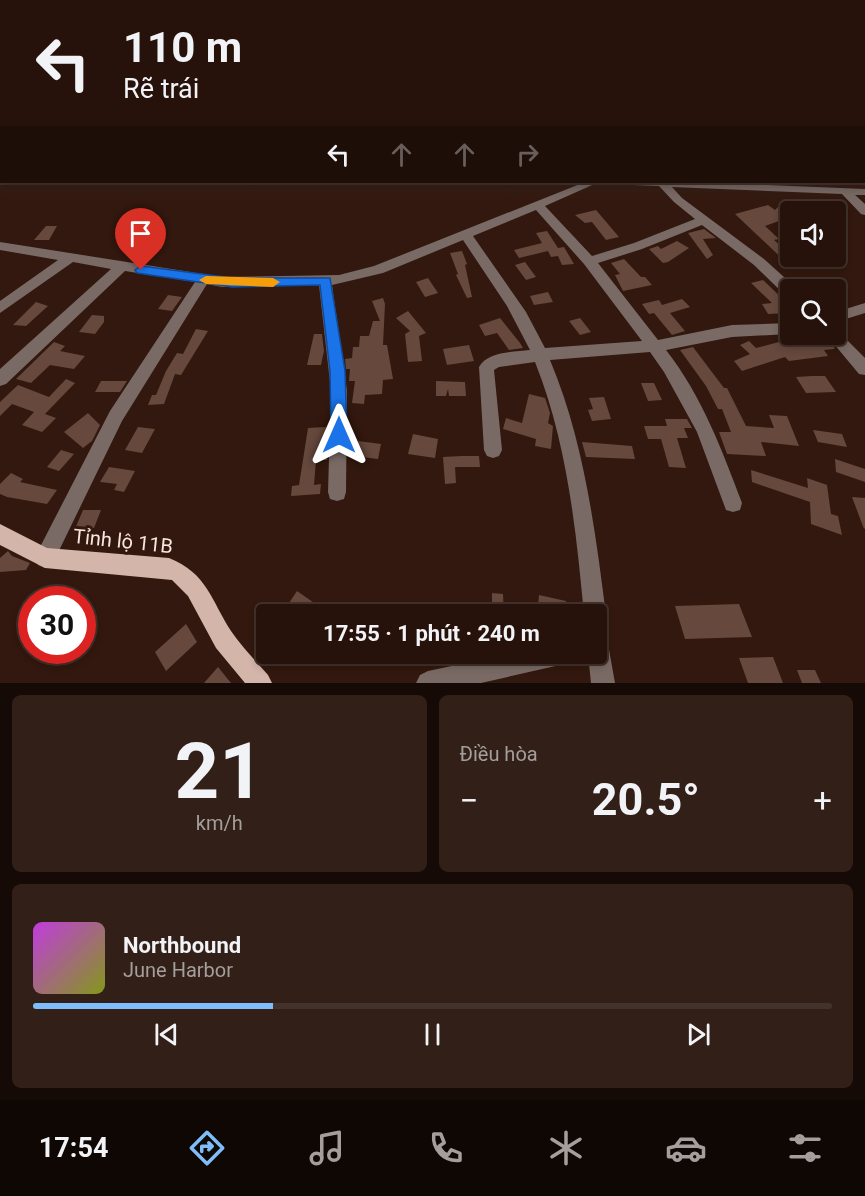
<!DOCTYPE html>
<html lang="vi">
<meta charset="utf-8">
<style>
body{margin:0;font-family:Roboto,sans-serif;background:#322018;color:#f1f3f6;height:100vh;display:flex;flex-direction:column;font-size:22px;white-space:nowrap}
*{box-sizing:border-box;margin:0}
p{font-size:20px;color:#a49e9c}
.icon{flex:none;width:33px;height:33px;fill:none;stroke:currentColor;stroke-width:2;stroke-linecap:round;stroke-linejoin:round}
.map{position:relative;height:683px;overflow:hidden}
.sheet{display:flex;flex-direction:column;gap:12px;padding:12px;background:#150a06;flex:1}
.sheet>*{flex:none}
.banner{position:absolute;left:0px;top:0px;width:866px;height:183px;box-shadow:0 3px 9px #0003,0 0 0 2px #42322b;background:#26120a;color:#f1f3f6;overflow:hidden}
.tools{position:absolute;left:780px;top:201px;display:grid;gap:12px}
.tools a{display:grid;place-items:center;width:66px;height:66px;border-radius:6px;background:#26120a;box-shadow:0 3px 9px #0003,0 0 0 2px #42322b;font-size:30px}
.speed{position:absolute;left:18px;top:586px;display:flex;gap:12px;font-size:30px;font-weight:700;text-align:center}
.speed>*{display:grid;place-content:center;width:78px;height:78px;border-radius:50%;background:#26120a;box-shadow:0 3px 9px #0003,0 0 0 2px #42322b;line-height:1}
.speed .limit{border:9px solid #d22;background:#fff;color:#111}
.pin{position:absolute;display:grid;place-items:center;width:51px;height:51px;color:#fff;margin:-62px -26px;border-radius:50% 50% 50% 0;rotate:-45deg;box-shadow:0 0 6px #0007}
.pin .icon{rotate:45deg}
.me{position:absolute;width:66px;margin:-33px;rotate:0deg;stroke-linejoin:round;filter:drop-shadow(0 0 4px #0008)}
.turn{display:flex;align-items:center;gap:21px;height:126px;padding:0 24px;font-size:27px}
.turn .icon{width:78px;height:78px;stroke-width:2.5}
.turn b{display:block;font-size:42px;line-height:51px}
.lanes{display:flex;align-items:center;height:57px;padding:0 24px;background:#0003;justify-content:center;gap:30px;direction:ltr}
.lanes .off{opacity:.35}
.big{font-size:45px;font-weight:700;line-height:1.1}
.sheet .tile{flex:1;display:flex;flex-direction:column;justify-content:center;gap:9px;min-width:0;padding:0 21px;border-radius:9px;background:#322018}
.sheet .dial{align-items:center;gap:0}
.dial b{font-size:78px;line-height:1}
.song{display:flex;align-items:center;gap:18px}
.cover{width:72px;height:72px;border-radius:9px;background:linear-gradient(135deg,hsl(290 70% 55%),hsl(70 70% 35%))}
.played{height:6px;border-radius:3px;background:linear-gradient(90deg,#7ebdf9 30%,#42322b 30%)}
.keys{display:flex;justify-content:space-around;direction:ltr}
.heat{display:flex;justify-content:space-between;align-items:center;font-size:33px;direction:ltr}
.sheet .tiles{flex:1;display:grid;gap:12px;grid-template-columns:1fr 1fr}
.tile:last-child{grid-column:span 2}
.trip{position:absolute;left:256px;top:604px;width:351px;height:60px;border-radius:6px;background:#26120a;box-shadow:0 3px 9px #0003,0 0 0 2px #42322b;font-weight:700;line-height:60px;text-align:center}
.dock{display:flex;height:96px;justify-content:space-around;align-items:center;background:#0f0704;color:#a49e9c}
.dock .icon{width:42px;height:42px}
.dock .current{color:#7ebdf9}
.dock b{font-size:27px;color:#f1f3f6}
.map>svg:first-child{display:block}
</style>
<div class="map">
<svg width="865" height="683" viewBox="0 0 865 683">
<rect width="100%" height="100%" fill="#32180e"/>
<path fill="#66483d" d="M794,201l12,6 -6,5h-10v5l-25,9 14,13 -5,1 28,24 -13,1 -54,-51 33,-9 7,5 4,-4 4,2z
M596,210l23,27 -13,3 -14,-18 -7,1 -10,-8z
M46,226h11l-8,14h-15z
M704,229l12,9 -13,1 10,16 -6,4 -19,-26z
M547,231l11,17 6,-1 10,17 -12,1 -4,-9 -7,1 -3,-6 -29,7 -5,-8 28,-7 -6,-10z
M677,241l12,7 -21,14 -5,1 -14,-14 9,-3 3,3z
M462,251l5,13 -2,1 7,32 -5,1 -11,-23 2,-1 -8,-21z
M624,259l17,18h4l7,8 -29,6 -8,-16 5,-1 -9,-11z
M525,262l11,15 -10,3 -11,-15z
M428,278l10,15 -13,4 -9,-15z
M763,280l24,23 3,10 -22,1 -6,-10 10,-1 -21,-20z
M548,292l5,10 -19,3 -4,-9z
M168,295l14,2 -10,14 -14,-2z
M383,298l2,6 -2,41h4l6,34 -10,1 -1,14 -17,1 -1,9 -12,-1 3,-22h-6l1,-12h-4l-1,-10 7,-1 1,-11h6l1,-11h9l4,-15h7l-8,-20z
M682,299l8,8 -20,6 15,18 -13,4 -18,-22 -5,1 -7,-10 17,-4 3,5z
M36,302l12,4 -22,20 -13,-1z
M408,311l18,22 -7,3 3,25 -14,1 -3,-28 5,-3 -14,-13z
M92,315l12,1v6l-9,12 -16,-2z
M500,318l20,25 3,5 -14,2 -12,-17 -12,3 -6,-11z
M580,318l11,14 -11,3 -11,-14z
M196,329l12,2 -27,44 -6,-1 -11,30 -16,1 4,-10h4l10,-24 11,-18 6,1z
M314,334h8l2,17 -3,14h-14z
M809,334h16l10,15 -11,1 4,6 -39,5 -4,-4 -43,14 -8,-10 16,-7 -10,-9 9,-4 7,7z
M54,342l11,4 -5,5 25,5 -11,13 -24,-4 -19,18 -15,-4z
M469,345l5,16 -27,4 -4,-16z
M693,347l31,41h3l19,38 28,2 -5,-13 18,1 12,30 -38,-4 5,14 -39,-2 -8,-22h12l-9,-23h-4l-12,-23 -26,-36z
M812,376h13l11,16 -30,1 -10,-16z
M66,379l9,4 -30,31 11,4 -14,14 -20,-7 12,-13 -22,-8 -12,12v-14l18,-17 31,12z
M101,381h26l-7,11h-25z
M436,381l29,1 1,14h-17l-1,-7 -2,7h-10z
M641,383h13l8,17 -14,1z
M529,394l16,4 5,15 -2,10 5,3 -2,23 -16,-3 1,-7 -33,-10 3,-11 16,5z
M604,397l7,22 -19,2 -4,-11 5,-1 -4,-11z
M88,413l12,12 -8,16 -9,7 -19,-16z
M665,419h22l5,9h-8l4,10h-11l9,30 -17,-1 -8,-28h-13l-4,-13h23z
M138,427l17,2 -13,24 -17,-3z
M326,427l-2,19h3v14h-11l-2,25 7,-1 -1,10 -29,2 1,-10 7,-1 9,-57z
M813,430l29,4 5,13 -29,-5z
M413,434l25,5 -3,19 -27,-4z
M358,441l23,3 -3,15 -24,-3z
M582,442l50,4 3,13 -49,-2z
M61,450l13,4 -15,17 -12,-4z
M462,456h17l1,11h-25l1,16 -11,1 -2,-27z
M835,459l30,10v13l-29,-10z
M109,467l26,4 -11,21 -10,-2 3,-6 -17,-2z
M751,470l57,18 -1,-10 20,7 4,29 7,2 4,19 -31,-11 -1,-22 -58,-20z
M11,473l12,6 -3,3 37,8 -10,14 -40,-7 -7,-3v-10z
M852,497l13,1v30l-1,1z
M83,510h18l-7,18 -19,1z
M8,551l4,5 18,7 -4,7 -26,2v-14z
M297,591l23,16 -5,8h-34z
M492,593l11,1 1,21h-12z
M539,595l27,6 1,12 -29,-6z
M739,604l13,33 -67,2 -10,-33z
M186,624l11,18 -31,29 -11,-19z
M773,657l10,26h-35l-9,-25z
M218,667l13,16h-27z
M797,670h18l6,13h-19z"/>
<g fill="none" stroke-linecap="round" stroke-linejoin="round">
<path fill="#796a65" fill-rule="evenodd" d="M0,116h2v6h-2z
M585,182h14l-54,24 47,50 42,-13 61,-24 -21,-17 -15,-16 -26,-1 -5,-3h71l166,7v6h-10l10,9v11l-4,-1 -19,-20 -170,-7 10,11 82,61 31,28 1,3h-6v6l-5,-1 -31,-30 -52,-40 -60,24 -44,14 60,77 74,-15 58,-2v11l-58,3 -66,13c36,46 56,100 76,153l-2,7 -7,2 -7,-2 -29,-78 -33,-60 -14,-20 -100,8c34,81 45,169 56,255l-3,8 -5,1 7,3 10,56h-24l-3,-29h9v-39h-13c-8,-86 -17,-173 -49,-253l-36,5 -5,3 8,80 -3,6 -6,2 -6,-2 -3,-6 -5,-83c9,-16 35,-15 51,-17l-23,-44 -44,-66 -80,33 -51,12 15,106 -1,101 -2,7 -7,2 -7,-2 -2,-7 3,-101 -12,-106 -97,2 -15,-3 -85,137 -70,144 -7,3 -7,-3 -3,-7 3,-7 72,-140 85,-129 -70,-11 -119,113 -6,2v-17l111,-100 -38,-7 -73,51v-12l58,-41 -58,-10v-8l222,35 117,-2 35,-9zM536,210l48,54 58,77 -97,7 -19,-36 -53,-76z
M865,303v10l-29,9v-10z
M836,329l29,29v17l-6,-1 -30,-36 -2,-4h9z
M508,654h63l-3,8 -8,3 -79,18h-65l4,-8 8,-4z"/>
<path fill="#d3b5a9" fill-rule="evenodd" d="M0,524l47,24 122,10c38,15 42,42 62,73 11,16 25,30 37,44l4,8h-27l-29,-35 -28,-52 -16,-16 -127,-12 -45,-23z"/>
</g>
<linearGradient id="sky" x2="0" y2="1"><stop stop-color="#1c0d08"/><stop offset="0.53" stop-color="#493d41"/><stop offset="1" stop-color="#493d41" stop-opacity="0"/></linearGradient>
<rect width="865" height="201" fill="url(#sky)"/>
<path fill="#1a73e8" stroke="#114b97" stroke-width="1.5" d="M141,266l91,12h98l15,93 2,64 -2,5 -6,2 -5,-2 -3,-5 -1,-64 -10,-86 -88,2 -95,-14 -2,-3z"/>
<path fill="#f59e0b" d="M206,276l67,2 7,4 -7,5 -67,-3 -7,-4z"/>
<g text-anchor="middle" stroke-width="6" stroke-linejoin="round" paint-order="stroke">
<g font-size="20" fill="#f9e6df" stroke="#32180e">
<text transform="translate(123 541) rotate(6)" y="7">Tỉnh lộ 11B</text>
</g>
</g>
</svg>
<div class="tools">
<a><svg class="icon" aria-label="sound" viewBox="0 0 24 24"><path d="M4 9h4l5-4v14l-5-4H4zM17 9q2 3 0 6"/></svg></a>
<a><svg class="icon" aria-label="search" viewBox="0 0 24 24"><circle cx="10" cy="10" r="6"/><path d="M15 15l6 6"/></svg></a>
</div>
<div class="speed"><div class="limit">30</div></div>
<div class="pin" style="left:141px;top:270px;background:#d93025"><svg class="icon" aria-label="arrive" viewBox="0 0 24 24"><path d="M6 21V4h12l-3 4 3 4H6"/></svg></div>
<svg class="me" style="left:339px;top:435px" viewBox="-20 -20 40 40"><path d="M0-17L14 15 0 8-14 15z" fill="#1a73e8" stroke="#fff" stroke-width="4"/></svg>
<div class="trip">17:55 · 1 phút · 240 m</div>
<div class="banner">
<div class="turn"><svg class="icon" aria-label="left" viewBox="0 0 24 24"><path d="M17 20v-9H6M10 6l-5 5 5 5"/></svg><div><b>110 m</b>Rẽ trái</div></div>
<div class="lanes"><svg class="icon" aria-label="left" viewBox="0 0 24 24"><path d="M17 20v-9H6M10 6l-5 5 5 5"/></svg><svg class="icon off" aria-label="ahead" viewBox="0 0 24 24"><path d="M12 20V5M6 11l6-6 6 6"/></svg><svg class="icon off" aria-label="ahead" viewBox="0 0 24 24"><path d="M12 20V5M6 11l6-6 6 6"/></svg><svg class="icon off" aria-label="right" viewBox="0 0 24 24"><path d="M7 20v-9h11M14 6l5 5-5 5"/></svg></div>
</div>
</div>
<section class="sheet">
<div class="tiles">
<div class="tile dial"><b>21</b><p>km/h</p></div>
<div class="tile"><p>Điều hòa</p>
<div class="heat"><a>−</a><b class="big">20.5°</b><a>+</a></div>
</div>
<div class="tile">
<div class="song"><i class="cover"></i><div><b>Northbound</b><p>June Harbor</p></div></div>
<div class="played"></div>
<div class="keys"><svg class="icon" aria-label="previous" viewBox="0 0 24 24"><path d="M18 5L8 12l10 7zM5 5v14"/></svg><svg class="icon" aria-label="pause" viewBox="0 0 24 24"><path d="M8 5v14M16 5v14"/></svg><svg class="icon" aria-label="next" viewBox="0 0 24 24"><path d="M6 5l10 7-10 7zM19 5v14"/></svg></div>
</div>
</div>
</section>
<nav class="dock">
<b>17:54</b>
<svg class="icon current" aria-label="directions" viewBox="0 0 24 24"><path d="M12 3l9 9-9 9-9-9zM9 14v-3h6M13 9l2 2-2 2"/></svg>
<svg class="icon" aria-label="music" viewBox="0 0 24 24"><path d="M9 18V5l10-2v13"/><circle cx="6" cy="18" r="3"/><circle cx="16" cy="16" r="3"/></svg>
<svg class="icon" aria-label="phone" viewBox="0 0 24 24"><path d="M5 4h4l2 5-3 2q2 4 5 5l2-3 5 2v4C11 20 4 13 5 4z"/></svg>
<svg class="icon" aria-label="climate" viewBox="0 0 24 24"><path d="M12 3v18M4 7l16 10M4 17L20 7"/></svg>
<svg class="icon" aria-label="car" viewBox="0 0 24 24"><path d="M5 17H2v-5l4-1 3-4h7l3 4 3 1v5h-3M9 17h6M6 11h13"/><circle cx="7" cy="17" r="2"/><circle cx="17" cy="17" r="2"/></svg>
<svg class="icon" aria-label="filters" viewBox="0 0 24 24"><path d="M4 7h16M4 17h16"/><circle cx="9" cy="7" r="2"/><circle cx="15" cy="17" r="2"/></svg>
</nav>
